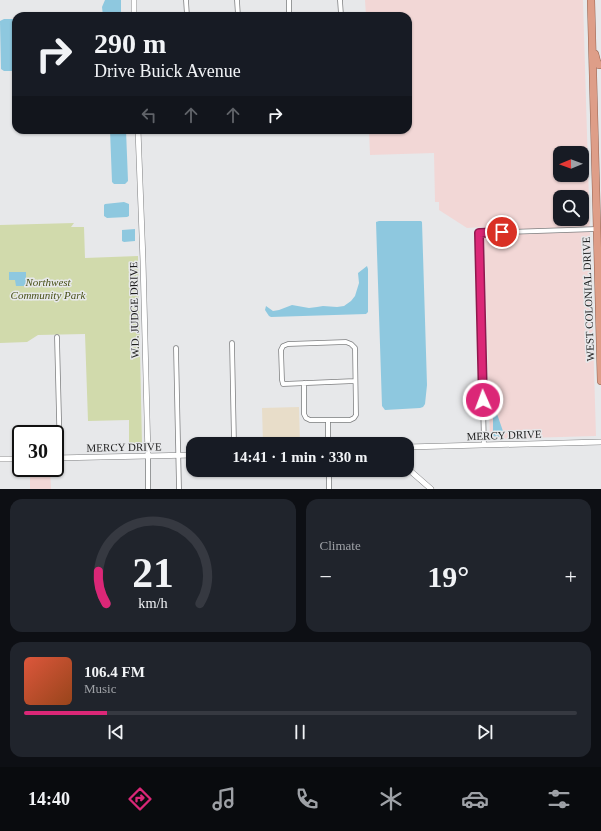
<!DOCTYPE html>
<meta charset="utf-8">
<style>
body{margin:0;font-family:Georgia,serif;background:#20242c;color:#f1f3f6;height:100vh;display:flex;flex-direction:column;font-size:15px;white-space:nowrap}
*{box-sizing:border-box;margin:0}
p{font-size:13px;color:#9ea1a6}
.icon{flex:none;width:22px;height:22px;fill:none;stroke:currentColor;stroke-width:2;stroke-linecap:round;stroke-linejoin:round}
.map{position:relative;height:489px;overflow:hidden}
.sheet{display:flex;flex-direction:column;gap:10px;padding:10px;background:#0d0f14;flex:1}
.sheet>*{flex:none}
.top-card{position:absolute;left:12px;top:12px;width:400px;height:122px;border-radius:12px;box-shadow:0 1px 3px #0004;background:#171b24;color:#f1f3f6;overflow:hidden}
.needle{width:26px;rotate:269deg}
.buttons{position:absolute;left:553px;top:146px;display:grid;gap:8px}
.buttons a{display:grid;place-items:center;width:36px;height:36px;border-radius:8px;background:#171b24;box-shadow:0 1px 3px #0004;font-size:20px}
.speed{position:absolute;left:12px;top:425px;display:flex;gap:8px;font-size:20px;font-weight:700;text-align:center}
.speed>*{display:grid;place-content:center;width:52px;height:52px;border-radius:50%;background:#171b24;box-shadow:0 1px 3px #0004;line-height:1}
.speed .limit{border:2px solid #111;border-radius:6px;background:#fff;color:#111}
.pin{position:absolute;display:grid;place-items:center;width:34px;height:34px;color:#fff;margin:-17px;border:2px solid #fff;border-radius:50%;box-shadow:0 1px 4px #0007}
.me{position:absolute;width:44px;margin:-22px;rotate:358deg;stroke-linejoin:round;filter:drop-shadow(0 0 3px #0008)}
.turn{display:flex;align-items:center;gap:14px;height:84px;padding:0 16px;font-size:18px}
.turn .icon{width:52px;height:52px;stroke-width:2.5}
.turn b{display:block;font-size:28px;line-height:34px}
.lanes{display:flex;align-items:center;height:38px;padding:0 16px;background:#0003;justify-content:center;gap:20px;direction:ltr}
.lanes .off{opacity:.35}
.big{font-size:30px;font-weight:700;line-height:1.1}
.sheet .tile{flex:1;display:flex;flex-direction:column;justify-content:center;gap:6px;min-width:0;padding:0 14px;border-radius:12px;background:#20242c}
.sheet .dial{align-items:center;gap:0}
.dial svg{height:104px;overflow:visible;fill:none;stroke:#363941;stroke-width:7;stroke-linecap:round;text-anchor:middle}
.dial text{fill:#f1f3f6;stroke:none}
.song{display:flex;align-items:center;gap:12px}
.cover{width:48px;height:48px;border-radius:6px;background:linear-gradient(135deg,hsl(10 70% 55%),hsl(20 70% 35%))}
.played{height:4px;border-radius:2px;background:linear-gradient(90deg,#db2777 15%,#363941 15%)}
.keys{display:flex;justify-content:space-around;direction:ltr}
.heat{display:flex;justify-content:space-between;align-items:center;font-size:22px;direction:ltr}
.sheet .tiles{flex:1;display:grid;gap:10px;grid-template-columns:1fr 1fr}
.tile:last-child{grid-column:span 2}
.trip{position:absolute;left:186px;top:437px;width:228px;height:40px;border-radius:12px;background:#171b24;box-shadow:0 1px 3px #0004;font-weight:700;line-height:40px;text-align:center}
.tab-bar{display:flex;height:64px;justify-content:space-around;align-items:center;background:#090b0e;color:#9ea1a6}
.tab-bar .icon{width:28px;height:28px}
.tab-bar .current{color:#db2777}
.tab-bar b{font-size:18px;color:#f1f3f6}
.map>svg:first-child{display:block}
</style>
<div class="map">
<svg width="601" height="489" viewBox="0 0 601 489">
<rect width="100%" height="100%" fill="#e7e8ea"/>
<path fill="#f2d7d6" fill-rule="evenodd" d="M365,0h218l13,436 -106,3 -6,-212 -17,1 -28,-18v-8h-4l-1,-49 -64,2 -1,-25h39v-114h-42zM560,153h22v22h-22zM560,197h22v22h-22z
M30,468h20l1,21h-21z"/>
<path fill="#e8ddc9" d="M299,407l1,37h-37l-1,-36z"/>
<path fill="#d1daac" d="M74,223l-3,4h13l1,31 53,-2 4,189h-13v-25l-41,1 -3,-87 -47,1 -11,7 -27,1v-118z"/>
<path fill="#8ec8df" d="M105,0h16v16h-18l-1,-9z
M4,19h12v52h-12l-3,-2 -1,-47v-1z
M110,130h16l2,51 -3,3h-11l-2,-2z
M124,202l5,2v12l-2,1 -20,1 -3,-2v-11l1,-1z
M379,221h42l1,1 5,163 -2,19 -2,3 -3,1 -35,2 -3,-4 -6,-184z
M135,229v12l-11,1 -2,-1v-11z
M367,266l1,3v43l-2,2 -95,3 -2,-1 -4,-6 1,-4 7,5 6,-1 13,-5 17,3 8,-1 6,-1 14,1 7,-1 7,-5 4,-5 4,-13 -1,-10z
M9,272h17v14h-10l-1,-6h-6z
M495,411h1l8,23 -1,3h-6l-4,-1v-24z"/>
<g fill="none" stroke-linecap="round" stroke-linejoin="round">
<g stroke="#7e7f80" stroke-width="5.5">
<path id="minor" d="M186,0l1,16
M237,0l1,16
M289,0v15
M340,0l1,15
M57,337l3,121
M232,343l2,101
M176,348l3,141
M304,383v31l2,4 4,2h40l4,-2 2,-3 -1,-67 -4,-4 -5,-2 -58,2 -5,2 -2,4 1,30 1,4 72,-3
M328,420v24
M484,445l-5,-212 118,-4
M148,456v33
M329,470v19"/>
</g>
<g stroke="#7e7f80" stroke-width="6">
<path id="tertiary" d="M134,0v16
M138,130l5,131 5,195
M407,447l194,-5
M55,458l138,-3
M0,459h21
M407,468l24,21"/>
</g>
<g stroke="#956250" stroke-width="8">
<path id="trunk" d="M591,0l10,381
M595,54l2,8 2,3h2"/>
</g>
<use href="#minor" stroke="#fff" stroke-width="4"/>
<use href="#tertiary" stroke="#fff" stroke-width="5"/>
<use href="#trunk" stroke="#de9e88" stroke-width="7"/>
</g>
<g fill="none" stroke-linecap="round" stroke-linejoin="round">
<g stroke="#8e194d" stroke-width="10">
<path id="route" d="M483,400l-4,-167 23,-1"/>
</g>
<use href="#route" stroke="#db2777" stroke-width="7"/>
</g>
<g text-anchor="middle" stroke-width="3" stroke-linejoin="round" paint-order="stroke">
<g font-size="11" font-style="italic" fill="#485018" stroke="#e7e8ea">
<text x="48" y="286">Northwest<tspan x="48" dy="13">Community Park</tspan></text>
</g>
<g font-size="11" fill="#1e1e1e" stroke="#e7e8ea">
<text transform="translate(588 299) rotate(-92)" y="4">WEST COLONIAL DRIVE</text>
<text transform="translate(134 310) rotate(-91)" y="4">W.D. JUDGE DRIVE</text>
<text transform="translate(504 435) rotate(-2)" y="4">MERCY DRIVE</text>
<text transform="translate(124 447) rotate(-1)" y="4">MERCY DRIVE</text>
</g>
</g>
</svg>
<div class="buttons">
<a><svg class="needle" viewBox="-14 -14 28 28"><path d="M0-13l5 13h-10z" fill="#e53935"/><path d="M0 13l5-13h-10z" fill="#9ea1a6"/></svg></a>
<a><svg class="icon" aria-label="search" viewBox="0 0 24 24"><circle cx="10" cy="10" r="6"/><path d="M15 15l6 6"/></svg></a>
</div>
<div class="speed"><div class="limit">30</div></div>
<div class="pin" style="left:502px;top:232px;background:#d93025"><svg class="icon" aria-label="arrive" viewBox="0 0 24 24"><path d="M6 21V4h12l-3 4 3 4H6"/></svg></div>
<svg class="me" style="left:483px;top:400px" viewBox="-20 -20 40 40"><circle r="17" fill="#db2777" stroke="#fff" stroke-width="3"/><path d="M0-11L8 9 0 5-8 9z" fill="#fff"/></svg>
<div class="trip">14:41 · 1 min · 330 m</div>
<div class="top-card">
<div class="turn"><svg class="icon" aria-label="right" viewBox="0 0 24 24"><path d="M7 20v-9h11M14 6l5 5-5 5"/></svg><div><b>290 m</b>Drive Buick Avenue</div></div>
<div class="lanes"><svg class="icon off" aria-label="left" viewBox="0 0 24 24"><path d="M17 20v-9H6M10 6l-5 5 5 5"/></svg><svg class="icon off" aria-label="ahead" viewBox="0 0 24 24"><path d="M12 20V5M6 11l6-6 6 6"/></svg><svg class="icon off" aria-label="ahead" viewBox="0 0 24 24"><path d="M12 20V5M6 11l6-6 6 6"/></svg><svg class="icon" aria-label="right" viewBox="0 0 24 24"><path d="M7 20v-9h11M14 6l5 5-5 5"/></svg></div>
</div>
</div>
<section class="sheet">
<div class="tiles">
<div class="tile dial"><svg viewBox="0 0 100 80">
<path d="M14 69A42 42 0 1 1 86 69"/>
<path d="M14 69A42 42 0 0 1 8 44" stroke="#db2777"/>
<text x="50" y="56" font-size="32" font-weight="700">21</text>
<text x="50" y="72" font-size="11">km/h</text>
</svg></div>
<div class="tile"><p>Climate</p>
<div class="heat"><a>−</a><b class="big">19°</b><a>+</a></div>
</div>
<div class="tile">
<div class="song"><i class="cover"></i><div><b>106.4 FM</b><p>Music</p></div></div>
<div class="played"></div>
<div class="keys"><svg class="icon" aria-label="previous" viewBox="0 0 24 24"><path d="M18 5L8 12l10 7zM5 5v14"/></svg><svg class="icon" aria-label="pause" viewBox="0 0 24 24"><path d="M8 5v14M16 5v14"/></svg><svg class="icon" aria-label="next" viewBox="0 0 24 24"><path d="M6 5l10 7-10 7zM19 5v14"/></svg></div>
</div>
</div>
</section>
<nav class="tab-bar">
<b>14:40</b>
<svg class="icon current" aria-label="directions" viewBox="0 0 24 24"><path d="M12 3l9 9-9 9-9-9zM9 14v-3h6M13 9l2 2-2 2"/></svg>
<svg class="icon" aria-label="music" viewBox="0 0 24 24"><path d="M9 18V5l10-2v13"/><circle cx="6" cy="18" r="3"/><circle cx="16" cy="16" r="3"/></svg>
<svg class="icon" aria-label="phone" viewBox="0 0 24 24"><path d="M5 4h4l2 5-3 2q2 4 5 5l2-3 5 2v4C11 20 4 13 5 4z"/></svg>
<svg class="icon" aria-label="climate" viewBox="0 0 24 24"><path d="M12 3v18M4 7l16 10M4 17L20 7"/></svg>
<svg class="icon" aria-label="car" viewBox="0 0 24 24"><path d="M5 17H2v-5l4-1 3-4h7l3 4 3 1v5h-3M9 17h6M6 11h13"/><circle cx="7" cy="17" r="2"/><circle cx="17" cy="17" r="2"/></svg>
<svg class="icon" aria-label="filters" viewBox="0 0 24 24"><path d="M4 7h16M4 17h16"/><circle cx="9" cy="7" r="2"/><circle cx="15" cy="17" r="2"/></svg>
</nav>
